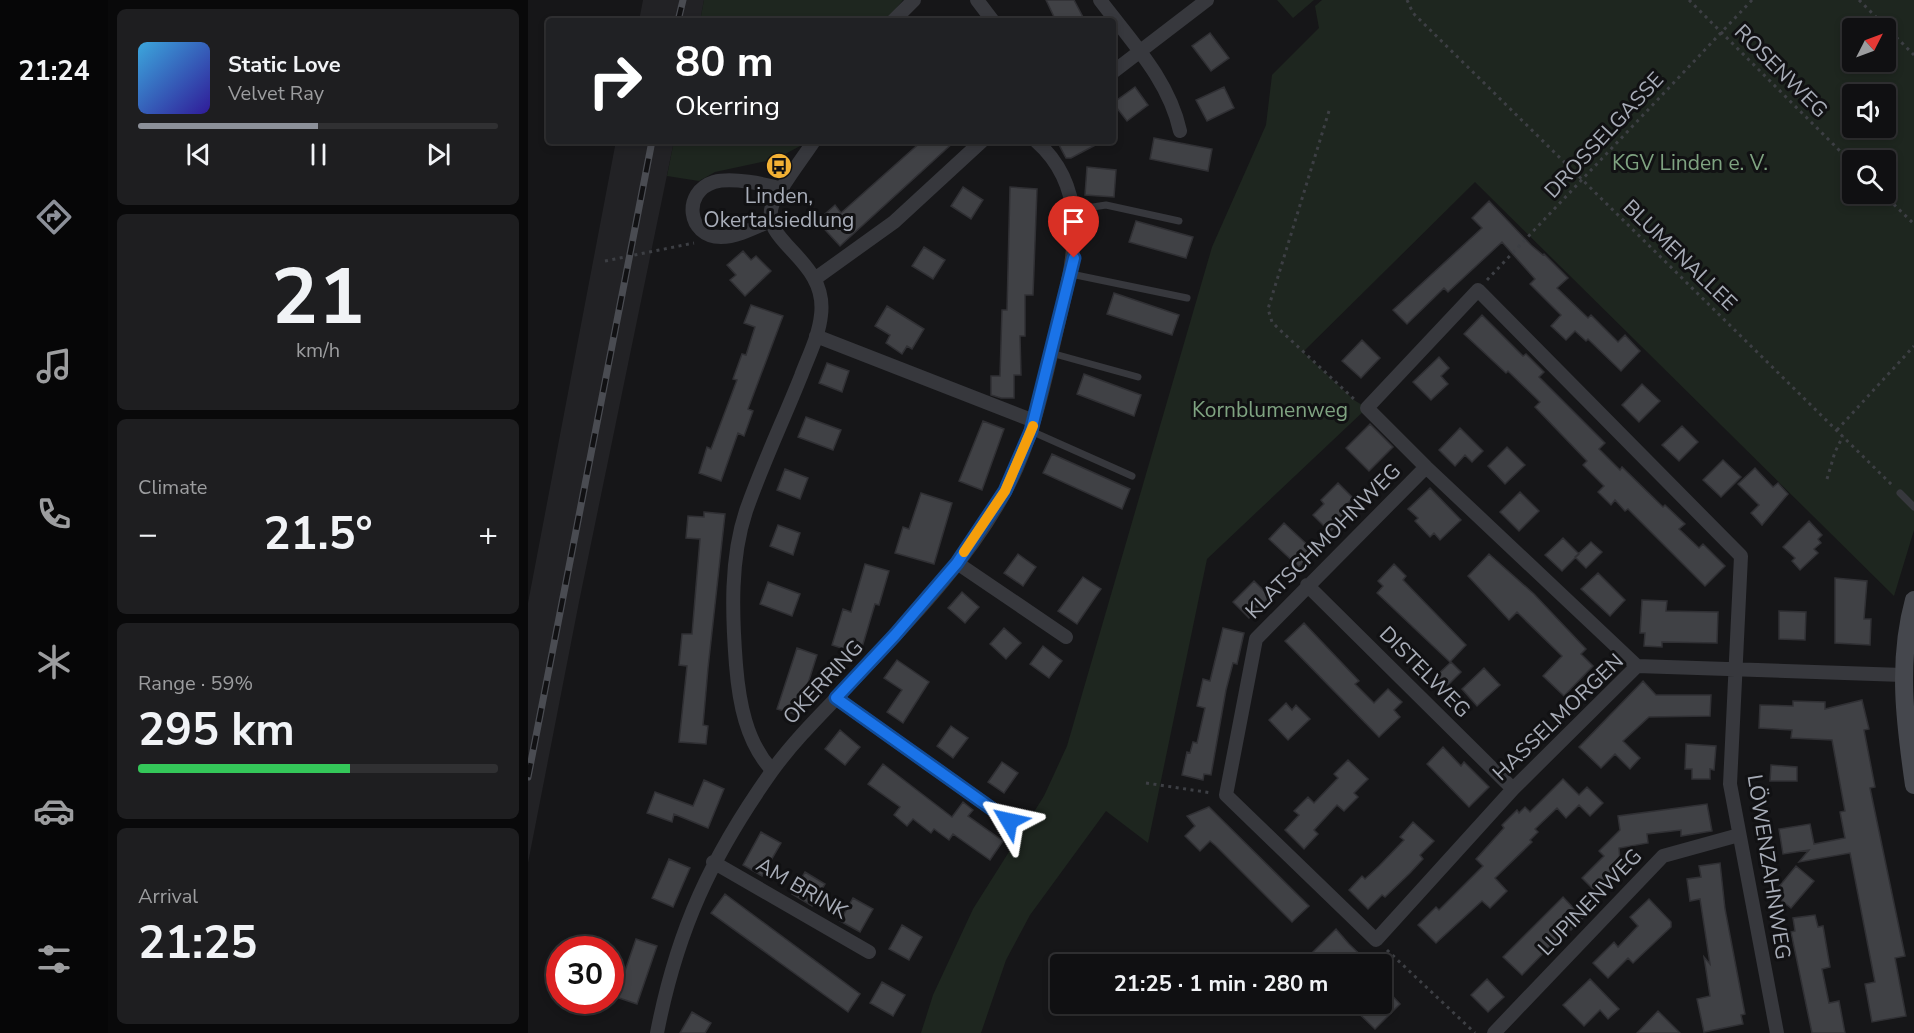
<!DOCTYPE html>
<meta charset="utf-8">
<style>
body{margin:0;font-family:"Nunito Sans",sans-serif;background:#1e1e20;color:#f1f3f6;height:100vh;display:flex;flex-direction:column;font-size:22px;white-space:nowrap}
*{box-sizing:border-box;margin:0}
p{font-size:20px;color:#9c9d9f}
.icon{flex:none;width:33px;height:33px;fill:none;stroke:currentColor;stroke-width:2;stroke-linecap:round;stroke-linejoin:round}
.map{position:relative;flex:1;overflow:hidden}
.side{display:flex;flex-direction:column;gap:9px;padding:9px;background:#09090a;width:420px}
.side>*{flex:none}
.banner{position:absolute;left:18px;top:18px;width:570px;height:126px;border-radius:6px;box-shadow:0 3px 9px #0003,0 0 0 2px #303032;background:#202124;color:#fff;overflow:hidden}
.needle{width:39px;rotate:48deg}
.buttons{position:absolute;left:1314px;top:18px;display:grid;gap:12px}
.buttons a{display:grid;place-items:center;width:54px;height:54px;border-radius:6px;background:#101012;box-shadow:0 3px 9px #0003,0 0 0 2px #303032;font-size:30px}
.speed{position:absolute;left:18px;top:936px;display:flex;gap:12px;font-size:30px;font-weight:700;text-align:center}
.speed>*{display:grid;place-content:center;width:78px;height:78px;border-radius:50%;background:#101012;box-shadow:0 3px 9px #0003,0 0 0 2px #303032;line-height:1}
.speed .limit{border:9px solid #d22;background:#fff;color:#111}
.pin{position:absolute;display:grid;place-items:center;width:51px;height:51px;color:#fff;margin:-62px -26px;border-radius:50% 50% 50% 0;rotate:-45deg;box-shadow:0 0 6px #0007}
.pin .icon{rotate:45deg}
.me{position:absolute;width:66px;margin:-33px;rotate:306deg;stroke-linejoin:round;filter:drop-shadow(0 0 4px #0008)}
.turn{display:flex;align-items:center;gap:21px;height:126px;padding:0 30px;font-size:27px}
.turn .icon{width:78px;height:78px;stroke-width:2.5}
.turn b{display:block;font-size:42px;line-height:51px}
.big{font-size:45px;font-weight:700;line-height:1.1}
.side .widget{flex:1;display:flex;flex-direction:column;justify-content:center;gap:9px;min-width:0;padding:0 21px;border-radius:9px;background:#1e1e20}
.side .dial{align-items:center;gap:0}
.dial b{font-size:78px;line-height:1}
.song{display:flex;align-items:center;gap:18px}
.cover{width:72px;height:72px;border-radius:9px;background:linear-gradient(135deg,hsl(200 70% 55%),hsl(250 70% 35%))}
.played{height:6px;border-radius:3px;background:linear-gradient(90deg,#8c9099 50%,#303032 50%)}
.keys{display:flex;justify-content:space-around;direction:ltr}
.heat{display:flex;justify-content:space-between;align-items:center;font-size:33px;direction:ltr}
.charge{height:9px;border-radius:4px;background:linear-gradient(90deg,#34c759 59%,#303032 0)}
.trip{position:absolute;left:522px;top:954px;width:342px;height:60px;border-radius:6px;background:#101012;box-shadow:0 3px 9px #0003,0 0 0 2px #303032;font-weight:700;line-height:60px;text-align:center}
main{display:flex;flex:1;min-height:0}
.tab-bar{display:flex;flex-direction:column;width:108px;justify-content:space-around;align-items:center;background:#060607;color:#9c9d9f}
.tab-bar .icon{width:42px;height:42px}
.tab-bar .selected{color:#8c9099}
.tab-bar b{font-size:27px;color:#f1f3f6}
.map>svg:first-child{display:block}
</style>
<main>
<nav class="tab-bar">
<b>21:24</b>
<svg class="icon selected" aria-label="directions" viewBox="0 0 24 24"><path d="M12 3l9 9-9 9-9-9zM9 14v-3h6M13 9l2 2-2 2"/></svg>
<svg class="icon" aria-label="music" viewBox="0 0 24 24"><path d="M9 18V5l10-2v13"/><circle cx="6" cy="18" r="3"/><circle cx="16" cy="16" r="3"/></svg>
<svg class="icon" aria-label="phone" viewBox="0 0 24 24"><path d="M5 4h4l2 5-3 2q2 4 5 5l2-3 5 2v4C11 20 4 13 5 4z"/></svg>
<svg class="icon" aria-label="climate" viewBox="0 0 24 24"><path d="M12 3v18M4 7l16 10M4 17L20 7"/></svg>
<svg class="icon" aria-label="car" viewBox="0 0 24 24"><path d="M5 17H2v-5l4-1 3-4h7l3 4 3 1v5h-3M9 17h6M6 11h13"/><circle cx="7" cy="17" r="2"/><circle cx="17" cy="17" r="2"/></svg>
<svg class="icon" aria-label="filters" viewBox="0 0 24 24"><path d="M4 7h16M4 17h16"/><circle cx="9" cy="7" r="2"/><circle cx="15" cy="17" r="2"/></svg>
</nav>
<section class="side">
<div class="widget">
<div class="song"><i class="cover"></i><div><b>Static Love</b><p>Velvet Ray</p></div></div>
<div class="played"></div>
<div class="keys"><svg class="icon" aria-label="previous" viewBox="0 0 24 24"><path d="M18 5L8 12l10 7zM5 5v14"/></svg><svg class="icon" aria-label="pause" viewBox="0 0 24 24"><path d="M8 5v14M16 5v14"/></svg><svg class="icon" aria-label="next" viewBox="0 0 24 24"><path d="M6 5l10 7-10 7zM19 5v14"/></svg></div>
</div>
<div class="widget dial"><b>21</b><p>km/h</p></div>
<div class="widget"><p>Climate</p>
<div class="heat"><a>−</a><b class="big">21.5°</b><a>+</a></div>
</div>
<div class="widget"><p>Range · 59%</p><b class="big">295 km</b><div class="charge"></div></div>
<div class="widget"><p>Arrival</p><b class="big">21:25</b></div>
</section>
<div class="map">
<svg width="1386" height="1033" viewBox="0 0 1386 1033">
<rect width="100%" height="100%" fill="#161618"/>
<path fill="#222225" d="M115,0h61l-4,21h-61z
M88,141h58l-95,461 -51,261v-260z"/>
<path fill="#1e261f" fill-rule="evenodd" d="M176,0h199l-17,21h-186z
M749,0h37l-21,18z
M794,0h592v530l-20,66 -419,-414 -172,170 51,48 13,8 -160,151 -59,284 -42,-32 -76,104 -24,45 -25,73h-60l12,-38 40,-86 71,-113 23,-50 145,-499 54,-122 6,-50 47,-47 -4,-22zM1324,28h34v34h-34zM1324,94h34v34h-34zM1324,160h34v34h-34z
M146,141h130l-4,5 -24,13 -61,13 -16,9 -32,-5z"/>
<path fill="#404145" stroke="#303034" stroke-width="1.5" d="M518,0h28l11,21h-29z
M682,33l19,25 -18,13 -19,-25z
M607,87l13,18 -21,16 -14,-18z
M696,87l10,21 -27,13 -11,-21z
M626,138l58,11 -4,22 -58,-12z
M394,141h33l-115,105 -23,-25 18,-16 6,8z
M529,141h46l-32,17h-5z
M559,167l29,3 -2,27 -29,-2z
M435,187l20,13 -12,19 -20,-13z
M482,187l27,2 -4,106h-8v41h-5l1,39h-7v23h-13l-10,-3v-19h9l2,-66h5z
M961,201l42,44 12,10 1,-1 24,24 -11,10 31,30 3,-3 27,27 7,-7 15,16 -19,20 -33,-32 -2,2 -11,-10 -9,9 -15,-14 10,-11 -31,-31 5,-5 -33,-37 -54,50 -4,-4 -37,36 -14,-14 89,-82 -10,-10z
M608,221l57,16 -7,21 -57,-16z
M396,247l21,13 -12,19 -21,-13z
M215,251l8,9 5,-4 15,15 -26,25 -15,-16 6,-5 -9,-10z
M586,293l65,22 -7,20 -65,-21z
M223,305l32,11 -35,93 5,2 -9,25 -6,-3 -17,48 -22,-8 8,-26 4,2 26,-69 -4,-1 9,-25 4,1 9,-28 -11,-4z
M359,306l37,23 -12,20 -5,-3 -5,8 -16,-11 4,-8 -15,-9z
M954,315l41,41 3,-2 18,18 -5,5 66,66 -6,6 21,21 2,-3 41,40 2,-2 20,19 -6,5 20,19 4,-4 22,22 -20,20 -77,-77 -3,2 -10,-11 -4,5 -13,-13 6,-6 -21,-21 4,-4 -52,-54 5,-5 -32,-31 -2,2 -42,-39z
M834,340l18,18 -19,20 -19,-17z
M911,357l10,11 -8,8 7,8 -17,16 -18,-18z
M299,363l22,8 -7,21 -23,-9z
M556,374l57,21 -7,21 -57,-22z
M1114,384l18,17 -21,21 -17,-17z
M278,417l35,13 -8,20 -35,-13z
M455,421l21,8 -22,61 -23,-9z
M842,424l23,23 -24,24 -23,-23z
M1154,426l16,16 -19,19 -17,-16z
M932,428l23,23 -11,11 -7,-7 -10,11 -16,-16z
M979,447l18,18 -20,19 -17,-18z
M524,454l78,35 -8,20 -79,-36z
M1195,460l18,17 -20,20 -18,-17z
M1227,468l18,19 5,-4 10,11 -26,31 -11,-12 8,-8 -21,-21z
M257,469l23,9 -8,21 -23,-9z
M810,483l15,15 -12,12 6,5 -17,17 -17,-17 11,-11 -3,-4z
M902,488l31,32 -21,20 -6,-7 -4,4 -15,-16 3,-3 -10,-9z
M992,492l19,19 -20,20 -19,-19z
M393,493l31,10 -18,61 -39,-11 8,-26 6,2z
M176,512l21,2 -17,154 -5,57 5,1 -2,18 -27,-2 8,-76 -8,-1 3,-31h10l8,-95 -14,-1 2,-22 16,1z
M1281,521l13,14 -4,4 3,4 -7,6 4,4 -18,17 -8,-9 3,-3 -12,-11z
M756,523l30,28 -15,16 -30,-28z
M250,525l22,8 -7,22 -23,-9z
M1035,538l16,16 -17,17 -17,-16z
M1063,542l11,10 -16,16 -11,-11z
M490,554l18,13 -13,19 -19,-13z
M961,554l45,40 52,55 -5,5 12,12 -29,30 -21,-20 19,-20 -45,-44 -8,8 -41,-44z
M337,564l24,7 -10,34 -4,-1 -15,50 -28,-9 11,-36 8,3z
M866,564l12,12 -3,4 63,65 -16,17 -73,-69 6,-7 -5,-5z
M1070,573l27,27 -15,16 -29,-27z
M555,577l18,12 -24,35 -19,-13z
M1307,578l32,3 -3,38h7l-1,26 -35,-2z
M726,581l16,16 -21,21 -16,-16z
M240,582l32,12 -8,22 -32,-12z
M434,592l17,15 -14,16 -17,-15z
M1114,600l25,1 -1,10 52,1 -1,31 -55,-1v5l-18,-1 1,-13h-5z
M1251,611l27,1 -1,28 -26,-1z
M776,623l55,58 -4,3 19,19 14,-14 14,13 -8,8 6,7 -21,20 -94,-96z
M476,628l17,15 -15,16 -16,-15z
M695,628l21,5 -7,31 -4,-1 -7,27 -15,85 -7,-1 -1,6 -21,-5 5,-23 3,1 3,-11 4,1 8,-35 -8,-2 6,-27 7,2z
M515,646l19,15 -13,17 -19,-14z
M269,648l20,7 -19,60 -21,-6z
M369,660l32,22 -26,41 -16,-11 15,-22 -18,-12z
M923,662l10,10 -17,17 -10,-11z
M956,668l16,17 -23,21 -15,-17z
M1115,681l13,14h55l-1,21 -61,1 -26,24 17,17 -10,11 -15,-15 -14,14 -22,-21z
M1334,700l7,29 -5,1 11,57 -5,1 35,168 -10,2 11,58 -34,6 -7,-38 10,-2 -25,-129 -51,9 10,-12 -26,4 -4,-25 31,-5 4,20 31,-6 -5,-26 5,-1 -13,-71 -41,-2 1,-8 -33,-2 1,-23 33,1v-5l32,1v7z
M758,703l6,7 4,-5 14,14 -22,21 -19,-20z
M423,726l17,12 -15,20 -16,-12z
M312,730l20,17 -15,18 -20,-16z
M1158,744l30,2 -2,24 -4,-1v10h-18v-10h-7z
M915,747l18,19 3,-4 25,25 -20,20 -42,-43z
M820,760l20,19 -14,14 4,4 -14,14 -7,-6 -23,25 4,4 -14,15 -19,-19 14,-15 -5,-4 14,-14 6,6 24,-25 -4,-4z
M474,762l16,11 -14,20 -16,-11z
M355,764l69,53 11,-15 10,8 -5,6 35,25 -13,19 -37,-26 -4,6 -15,-11 -3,4 -18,-14 -6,7 -13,-11 6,-8 -32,-23z
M1243,765l26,2v14h-27z
M1035,779l16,16 8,-8 16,16 -13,13 -11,-11 -13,13 -9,-10 -22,21 3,3 -8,8 2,2 -37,36 12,13 -17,17 -8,-7 -46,42 -18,-18 18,-18 3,3 44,-44 -7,-7 28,-31 -2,-3 15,-15 2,3 6,-6 5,5z
M176,780l20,9 -16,39 -34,-14 -2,8 -25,-9 8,-21 38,14z
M1179,804l5,27 -31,5v-6l-34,4 1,9 -29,5 2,26 -22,21 -17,-17 22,-22 -5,-5 21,-21 -2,-14z
M681,807l100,99 -17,16 -76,-76 -6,-5 -10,10 -15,-15 10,-10 -8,-10z
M885,822l21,19 -14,14 3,4 -13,14 -25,24 -3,-2 -14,14 -19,-19 13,-14 3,3 14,-13 25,-26 -4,-3z
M233,832l20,11 -19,33 -19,-11z
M141,859l21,9 -17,39 -21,-9z
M1192,863l5,46 20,105 -4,1 2,9 -39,8 -7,-33 13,-3 -6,-39 6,7 -10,-65 -10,2 -3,-22 14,-2 -2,-11z
M1268,866l18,15 -23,27 -18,-14z
M277,872l20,12 -13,22 -20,-12z
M197,894l135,100 -12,18 -137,-99z
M1035,897l20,21 -12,12 -2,-3 -47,48 -19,-18z
M325,898l20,11 -13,23 -20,-11z
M1121,899l22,23v5l-38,36 -5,-5 -20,20 -15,-15 21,-21 4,5 20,-21 -8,-9z
M1287,915l3,12 5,-1 7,41 -8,2 7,34 10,-2 6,32h-33l-21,-101 4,-1 -2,-13z
M374,925l20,12 -13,23 -20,-11z
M808,929l13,15 21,20h-50l-10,-9z
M108,939l21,7 -20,58 -21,-7z
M959,979l17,18 -16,15 -17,-17z
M1062,979l29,30 -11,10 -8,-9 -16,16 -21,-21z
M354,982l23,13 -12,21 -23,-13z
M854,985l18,19 -25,25 -26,-25h33z
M1130,1011l22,22h-43z
M164,1012l19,11 -6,10h-25z"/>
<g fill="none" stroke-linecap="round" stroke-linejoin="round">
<path stroke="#3d3f44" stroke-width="3" stroke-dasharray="3 4.5" stroke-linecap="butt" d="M879,0l6,13 480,473
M1161,0l163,163
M1331,0l55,55
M801,111l-61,198 4,13 7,7 76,71
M1355,194l31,30
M77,261l89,-18
M959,280l265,-280
M1309,430l77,-84
M1299,479l8,-27 8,-16
M618,783l66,10
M859,950l88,83"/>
<path stroke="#37383d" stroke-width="7" d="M545,210l33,-5 73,16
M543,274l116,24
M523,353l87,24
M503,431l101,45
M1372,493l14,14"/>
<path stroke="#37383d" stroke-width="14" d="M449,0l16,21
M572,0c31,41 69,80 80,131
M365,21l21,-21
M585,72l94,-72
M242,221c-14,6 -33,16 -49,16 -34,0 -39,-45 -7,-55 18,-5 51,2 69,7
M288,278l78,-56 88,-81
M288,336l218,85
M898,467l-170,172 -30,156 150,145 137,-151 124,-123 266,9
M429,563l109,74
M779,585l206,204
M1109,666l-211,-199 -59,-59 111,-118 263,266 -11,228 47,249
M308,698l173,123
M244,770c-26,-28 -33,-68 -36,-105 -4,-51 -6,-106 10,-154 16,-46 37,-90 55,-135 7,-19 18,-40 20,-61 7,-56 -61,-72 -49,-109 4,-13 33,-51 42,-65
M185,862l156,90
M129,1033c20,-103 54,-176 115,-262 21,-29 47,-55 72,-81 57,-61 122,-125 162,-200 30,-56 41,-120 56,-182 15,-59 25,-122 -26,-167
M966,1033l169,-177 76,-21"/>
<path stroke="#45474d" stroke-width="18" d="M1386,600c-17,61 -9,123 0,185"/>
<g stroke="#4a4c52" stroke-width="7">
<path id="rail" d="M150,21l5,-21
M0,777l124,-636"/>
</g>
<use href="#rail" stroke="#111113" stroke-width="4.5" stroke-dasharray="14" stroke-linecap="butt"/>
</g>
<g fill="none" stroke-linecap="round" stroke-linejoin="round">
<g stroke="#114b97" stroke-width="15">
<path id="route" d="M481,821l-173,-123 59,-63 62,-72 48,-72 26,-60 43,-173"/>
</g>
<use href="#route" stroke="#1a73e8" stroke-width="10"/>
<path stroke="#f59e0b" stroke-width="10" d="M436,552l41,-61 28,-65"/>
</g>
<defs>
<g id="bus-disc" transform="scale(1.35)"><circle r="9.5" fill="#f2b134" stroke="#111113"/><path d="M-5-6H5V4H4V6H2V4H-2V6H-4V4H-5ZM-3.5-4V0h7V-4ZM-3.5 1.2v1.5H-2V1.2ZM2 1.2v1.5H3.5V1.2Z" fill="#111"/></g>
</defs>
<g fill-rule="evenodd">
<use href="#bus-disc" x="251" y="166"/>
</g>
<g text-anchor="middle" stroke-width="6" stroke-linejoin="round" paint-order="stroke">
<g font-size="21" fill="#a8adb8" stroke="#111113">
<text transform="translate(1253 71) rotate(45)" y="7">ROSENWEG</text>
<text transform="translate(1076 135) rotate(-47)" y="7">DROSSELGASSE</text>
<text transform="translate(1152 255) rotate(44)" y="7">BLUMENALLEE</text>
<text transform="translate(795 541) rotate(-45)" y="7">KLATSCHMOHNWEG</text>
<text transform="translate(897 672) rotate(45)" y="7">DISTELWEG</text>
<text transform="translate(295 682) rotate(-47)" y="7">OKERRING</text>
<text transform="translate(1030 717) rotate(-44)" y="7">HASSELMORGEN</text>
<text transform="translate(1241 867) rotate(81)" y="7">LÖWENZAHNWEG</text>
<text transform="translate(274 888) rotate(30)" y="7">AM BRINK</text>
<text transform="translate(1062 902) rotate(-46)" y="7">LUPINENWEG</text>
</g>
<g font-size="21" fill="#7fa381" stroke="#111113">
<text x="1162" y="170">KGV Linden e. V.</text>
<text x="742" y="417">Kornblumenweg</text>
</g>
<g font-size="21" fill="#a8adb8" stroke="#111113">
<text x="251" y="203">Linden,<tspan x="251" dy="24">Okertalsiedlung</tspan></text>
</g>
</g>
</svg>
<div class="buttons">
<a><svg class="needle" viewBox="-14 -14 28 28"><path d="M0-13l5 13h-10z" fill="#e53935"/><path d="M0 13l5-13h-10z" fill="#9c9d9f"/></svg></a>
<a><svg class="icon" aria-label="sound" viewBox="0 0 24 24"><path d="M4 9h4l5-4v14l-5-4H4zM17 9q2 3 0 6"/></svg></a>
<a><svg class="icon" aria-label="search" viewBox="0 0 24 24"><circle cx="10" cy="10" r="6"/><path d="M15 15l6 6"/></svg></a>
</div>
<div class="speed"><div class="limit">30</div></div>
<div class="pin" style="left:546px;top:258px;background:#d93025"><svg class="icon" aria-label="arrive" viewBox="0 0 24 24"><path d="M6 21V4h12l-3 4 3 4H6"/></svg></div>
<svg class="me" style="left:481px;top:821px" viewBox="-20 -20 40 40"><path d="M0-17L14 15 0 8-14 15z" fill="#1a73e8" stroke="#fff" stroke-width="4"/></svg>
<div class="trip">21:25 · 1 min · 280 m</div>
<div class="banner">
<div class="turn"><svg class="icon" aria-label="right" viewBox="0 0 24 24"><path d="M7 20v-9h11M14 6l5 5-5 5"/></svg><div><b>80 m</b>Okerring</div></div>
</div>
</div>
</main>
